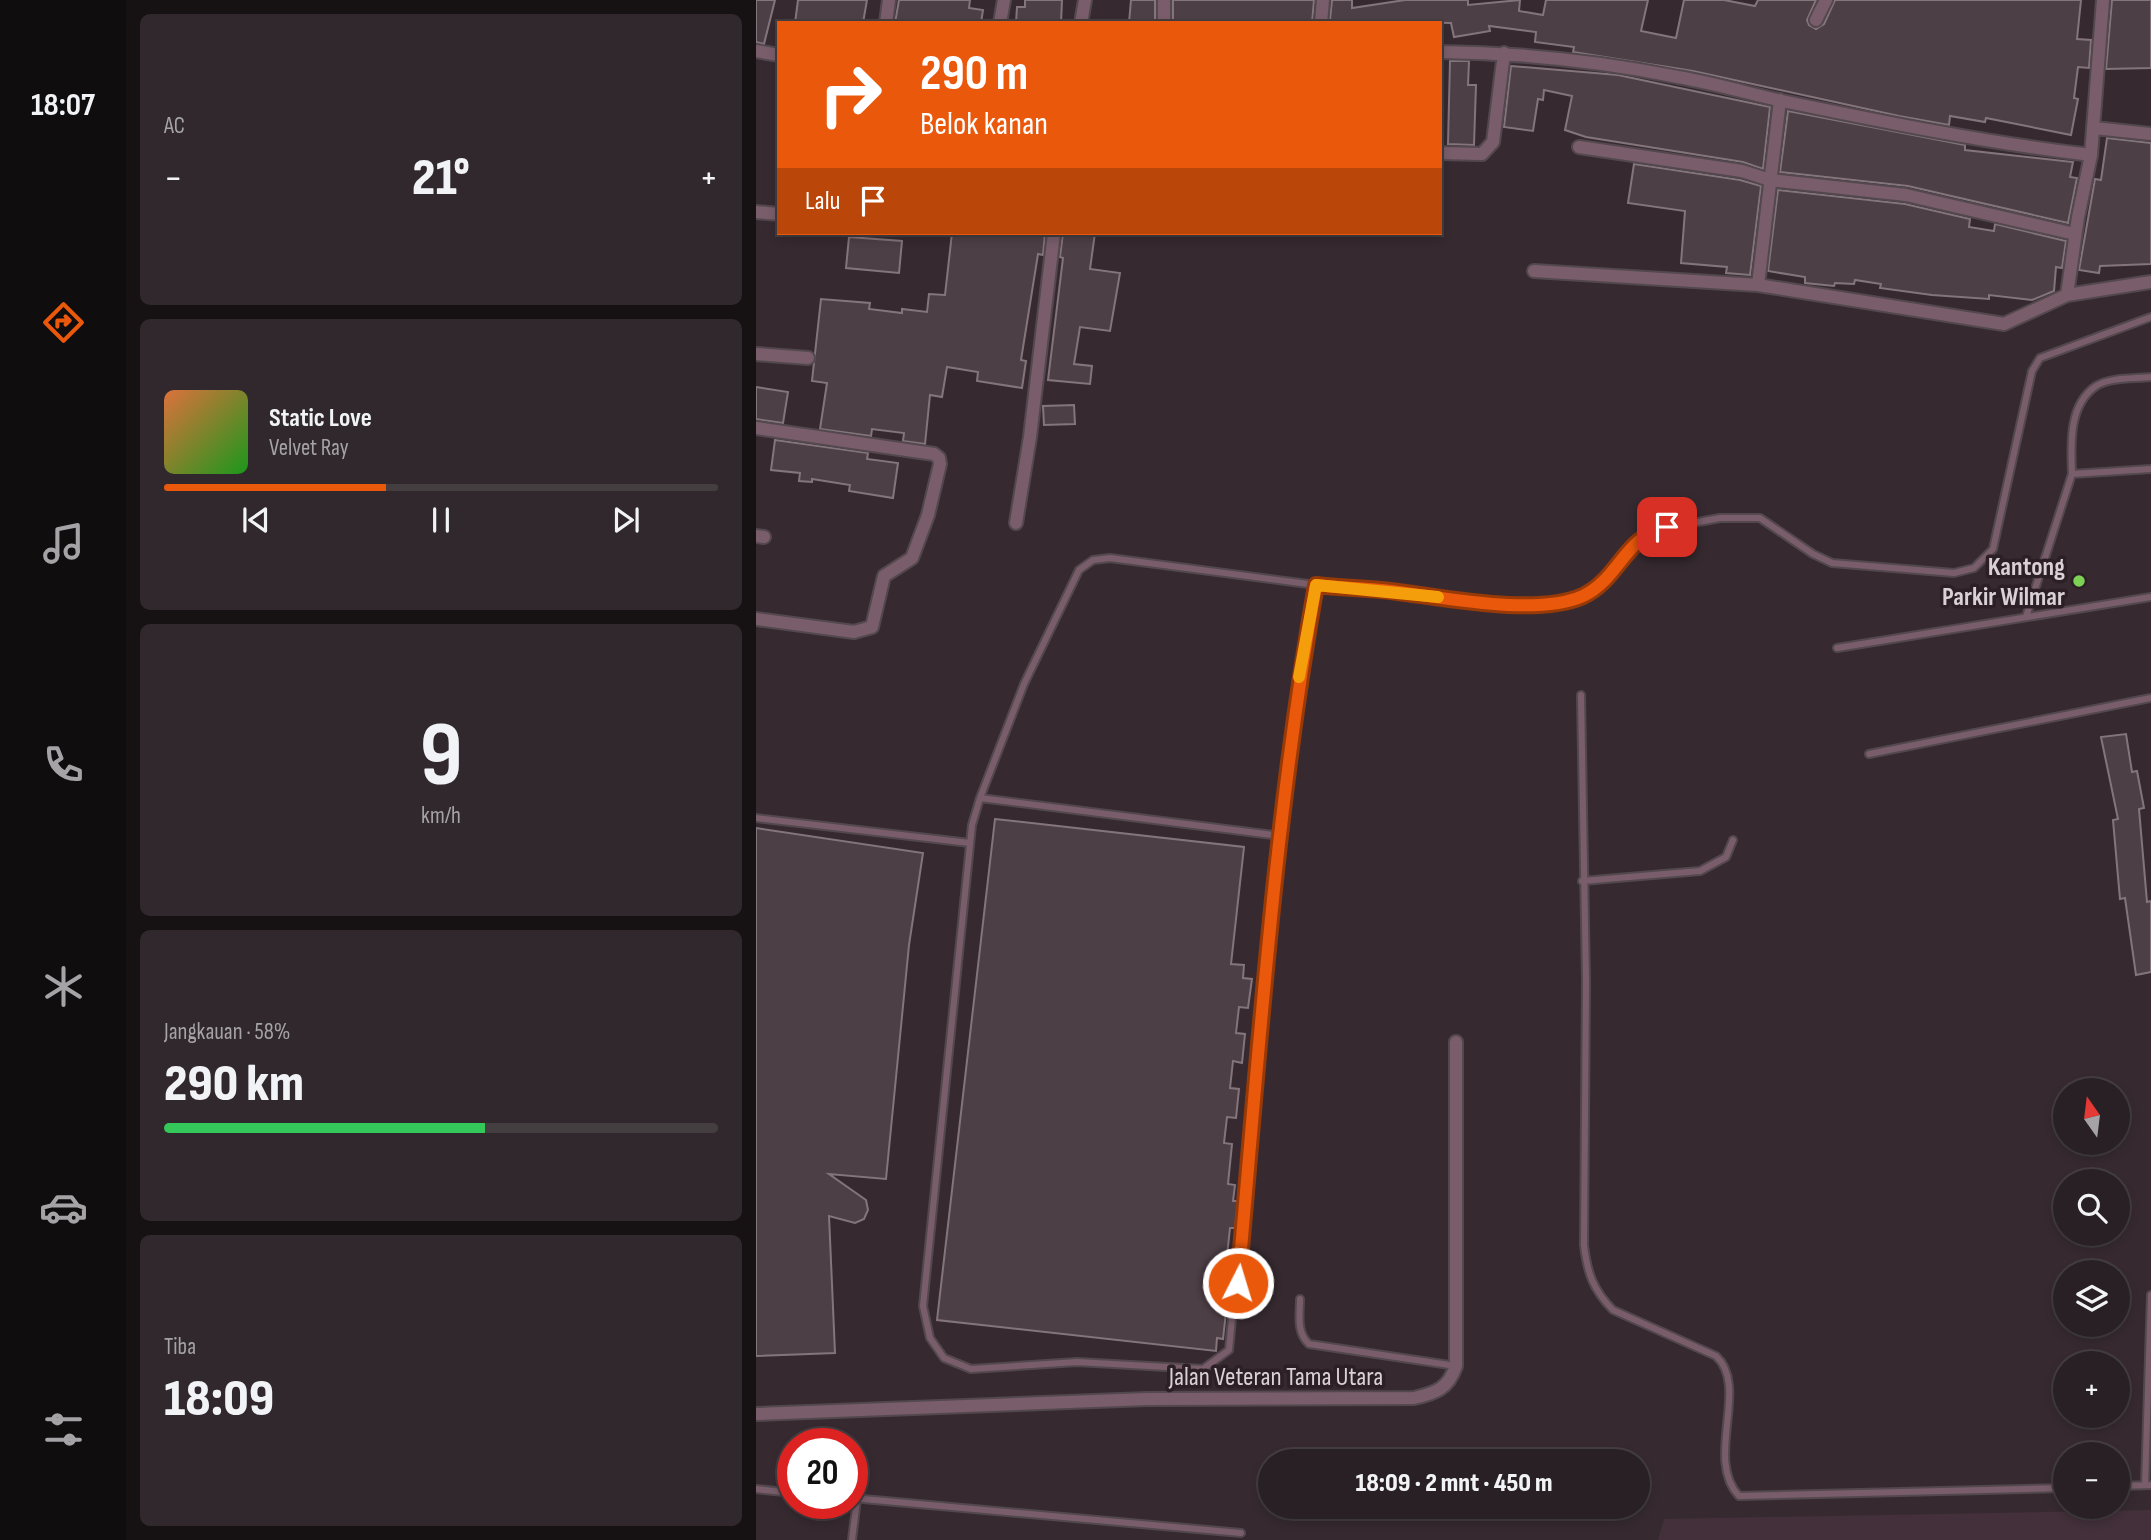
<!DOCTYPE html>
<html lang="id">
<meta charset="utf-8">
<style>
body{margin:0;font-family:"Sofia Sans Condensed",sans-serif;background:#30282c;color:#f1f3f6;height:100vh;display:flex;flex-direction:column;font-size:26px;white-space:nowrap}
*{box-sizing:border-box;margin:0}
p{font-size:23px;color:#a5a3a6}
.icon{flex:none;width:38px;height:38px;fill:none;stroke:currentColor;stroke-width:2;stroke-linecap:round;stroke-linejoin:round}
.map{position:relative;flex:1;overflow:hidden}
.drawer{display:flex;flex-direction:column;gap:14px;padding:14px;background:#161214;width:630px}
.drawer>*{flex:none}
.hud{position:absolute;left:21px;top:21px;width:665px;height:214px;border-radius:0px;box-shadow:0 4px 10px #0003,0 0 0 2px #443e41;background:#ea580c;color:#fff;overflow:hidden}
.needle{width:46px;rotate:346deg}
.buttons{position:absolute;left:1297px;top:1078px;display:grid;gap:14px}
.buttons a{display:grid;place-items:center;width:77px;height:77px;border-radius:50%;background:#282024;box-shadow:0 4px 10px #0003,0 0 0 2px #443e41;font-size:35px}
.speed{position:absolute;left:21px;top:1428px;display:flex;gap:14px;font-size:35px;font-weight:700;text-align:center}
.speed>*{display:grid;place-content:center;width:91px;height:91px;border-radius:50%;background:#282024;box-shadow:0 4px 10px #0003,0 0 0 2px #443e41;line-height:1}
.speed .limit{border:10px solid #d22;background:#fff;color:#111}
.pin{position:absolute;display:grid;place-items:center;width:60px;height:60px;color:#fff;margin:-30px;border-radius:14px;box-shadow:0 4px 10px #0006}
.me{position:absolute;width:77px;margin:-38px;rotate:5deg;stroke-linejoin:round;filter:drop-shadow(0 0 5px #0008)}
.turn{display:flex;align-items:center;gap:24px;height:147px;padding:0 28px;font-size:32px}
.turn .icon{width:91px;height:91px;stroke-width:2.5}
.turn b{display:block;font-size:49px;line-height:60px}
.then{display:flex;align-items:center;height:66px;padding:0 28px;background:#0003;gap:14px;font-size:26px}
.big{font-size:52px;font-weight:800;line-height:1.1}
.drawer .widget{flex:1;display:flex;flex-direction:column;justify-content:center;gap:10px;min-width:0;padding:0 24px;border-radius:10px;background:#30282c}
.drawer .dial{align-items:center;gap:0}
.dial b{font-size:91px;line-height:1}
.song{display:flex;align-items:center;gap:21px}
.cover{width:84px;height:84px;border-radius:10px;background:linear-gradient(135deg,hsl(20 70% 55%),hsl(120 70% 35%))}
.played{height:7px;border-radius:4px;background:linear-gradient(90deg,#ea580c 40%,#443e41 40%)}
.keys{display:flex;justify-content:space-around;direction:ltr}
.heat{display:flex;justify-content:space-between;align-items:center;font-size:38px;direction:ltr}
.charge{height:10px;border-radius:5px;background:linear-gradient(90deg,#34c759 58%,#443e41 0)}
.trip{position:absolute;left:502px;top:1449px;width:392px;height:70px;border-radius:35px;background:#282024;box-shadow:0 4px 10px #0003,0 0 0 2px #443e41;font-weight:800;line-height:70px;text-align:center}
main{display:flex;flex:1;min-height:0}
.tab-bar{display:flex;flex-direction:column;width:126px;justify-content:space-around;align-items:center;background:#100d0e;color:#a5a3a6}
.tab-bar .icon{width:49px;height:49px}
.tab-bar .selected{color:#ea580c}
.tab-bar b{font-size:32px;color:#f1f3f6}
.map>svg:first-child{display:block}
</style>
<main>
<nav class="tab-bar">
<b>18:07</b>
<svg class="icon selected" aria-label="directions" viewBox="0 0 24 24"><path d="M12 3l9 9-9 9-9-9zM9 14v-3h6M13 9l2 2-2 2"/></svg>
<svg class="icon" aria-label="music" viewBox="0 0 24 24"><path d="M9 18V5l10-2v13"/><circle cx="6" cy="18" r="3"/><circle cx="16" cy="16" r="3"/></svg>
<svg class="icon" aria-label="phone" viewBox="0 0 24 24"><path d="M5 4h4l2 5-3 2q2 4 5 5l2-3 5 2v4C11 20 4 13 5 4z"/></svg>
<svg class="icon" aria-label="climate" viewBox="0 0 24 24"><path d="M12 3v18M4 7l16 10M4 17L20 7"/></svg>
<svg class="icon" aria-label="car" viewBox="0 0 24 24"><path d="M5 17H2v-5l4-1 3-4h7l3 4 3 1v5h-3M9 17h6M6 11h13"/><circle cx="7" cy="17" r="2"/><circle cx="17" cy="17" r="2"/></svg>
<svg class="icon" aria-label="filters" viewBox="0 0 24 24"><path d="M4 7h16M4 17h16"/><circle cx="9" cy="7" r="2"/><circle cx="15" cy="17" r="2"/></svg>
</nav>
<section class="drawer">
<div class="widget"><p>AC</p>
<div class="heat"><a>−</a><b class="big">21°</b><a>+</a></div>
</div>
<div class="widget">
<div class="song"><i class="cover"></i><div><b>Static Love</b><p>Velvet Ray</p></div></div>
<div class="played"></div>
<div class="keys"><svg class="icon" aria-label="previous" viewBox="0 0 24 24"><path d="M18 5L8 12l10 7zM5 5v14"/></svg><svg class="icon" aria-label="pause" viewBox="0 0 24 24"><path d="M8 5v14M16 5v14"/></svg><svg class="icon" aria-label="next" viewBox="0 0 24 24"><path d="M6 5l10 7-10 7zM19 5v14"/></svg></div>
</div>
<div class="widget dial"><b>9</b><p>km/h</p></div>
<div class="widget"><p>Jangkauan · 58%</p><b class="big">290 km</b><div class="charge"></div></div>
<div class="widget"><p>Tiba</p><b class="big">18:09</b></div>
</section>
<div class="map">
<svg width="1395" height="1540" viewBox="0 0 1395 1540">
<rect width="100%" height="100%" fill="#362a30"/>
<path fill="#43303a" d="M1395,1510v30h-493l6,-21z"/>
<path fill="#4d3f46" stroke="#84757c" stroke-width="2" d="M0,0h19l-11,44 -8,-2z
M42,0h69l-4,23h-68z
M143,0h71l-1,8 14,2 -2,13h-86z
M269,0h37l-1,23h-45l1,-16h8z
M375,0h24v23h-26z
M417,0h141l-2,23h-139z
M576,0h20v8l53,-8h63v5l52,-5 -1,11 24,4 3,-15h102l-7,31 35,7 8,-38h40l31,6 3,-6h58l-9,20 2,5 7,4 8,-5 11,-24h246l-4,39 14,1 -2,28 -11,-1 -4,31 4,1 -7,36 -85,-17 -1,4 -35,-6 -1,9 -50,-9 -206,-45 -120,-19 1,-5 -39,-5 1,-10 -47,-6 1,5 -36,6 -3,-14 -121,-3z
M1356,0h39v68l-45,1z
M694,61h19l-1,24h8l-2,60 -26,-1z
M755,66l107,9 152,32 -7,62 -20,-7 -157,-25 -21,-7 7,-34 -28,-6 -1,10 -5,-1 -5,32 -29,-4z
M1032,111l177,34v5l108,12 -3,15 7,1 -9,45 -160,-37 -128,-14z
M1351,138l44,5v121l-51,2 -1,7 -20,-3 16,-91 6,1z
M878,164l106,16 21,6 -11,89 -24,-2 1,-6 -46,-4 4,-52 -57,-8z
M1022,190l127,14 65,15 -1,8 25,4 1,-7 71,17 -4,27 -6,-1 -2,24 -22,9 -43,-5v4l-57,-4 -52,-7 1,-4 -26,-4 -1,4 -19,-1 -1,3 -29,-3v-6l-37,-6z
M196,233h93l-2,22 -5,-1 -17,106 5,1 -4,27 -45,-7 1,-9 -31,-5 -5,30 -12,-2 -5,49 -22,-3 1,-8 -32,-4 -1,7 -51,-7 7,-46 -15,-2 9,-82 49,4 -1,6 33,4v-4l25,3 2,-18 16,1z
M307,233h32l-5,36 30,4 -10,58 -30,-4 -6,37 18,2 -2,18 -42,-4 15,-122 -3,-1z
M93,237l53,4 -3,32 -53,-5z
M0,387l32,5 -5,31 -27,-4z
M318,405l1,19 -31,1 -1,-19z
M19,440l93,13 -1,6 31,4 -5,35 -44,-7 1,-6 -38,-6v3l-13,-1 1,-8 -29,-3z
M1370,734l6,38 5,-1 7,37 -5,1 8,93 4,-1v71l-15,3 -11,-77 -5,1 -7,-79 5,-1 -17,-82z
M239,819l249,28 -13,117 13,1 -1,13 9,1 -4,29 -9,-1 -3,26 9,1 -3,29 -9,-2 -3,27 9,1 -3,29 -9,-1 -3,26 8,1 -4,40 7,1 -2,16h5l-3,27h-5l-3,28h5l-2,28 -7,-1 -3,28 6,1 -3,27 -6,-1 -1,13 -279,-31z
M0,828l167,25 -14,92 -23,234 -57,-5 37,26 2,10 -4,9 -9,4 -26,-7 6,137 -79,3z"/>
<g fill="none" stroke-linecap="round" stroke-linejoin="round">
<g stroke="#53484e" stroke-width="10">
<path id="lane" d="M1316,474c-1,-29 -4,-69 24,-88 14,-9 39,-7 55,-9
M1270,617l46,-143 79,-5
M1081,648l314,-51
M825,695l5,286 -2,264c3,27 9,45 29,65l103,46c34,31 -12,103 23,140l326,-8
M1113,754l282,-56
M224,798l44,-114 55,-114 14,-10 17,-2 206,27
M0,818l214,25
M525,836l-301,-38 -8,27 -49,481 7,32 14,20 27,11 106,-7 126,7 26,-19 42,-437 32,-263 13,-65 183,19 72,-3 25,-11 29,-38 24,-21 71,-13h40l53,36 19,9 122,10 20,-5 19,-19 39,-178 8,-13 111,-41
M826,881l118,-10 26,-14 7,-17
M544,1299c0,16 -4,33 9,45l147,22
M1389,1485l6,-190
M1362,1486l33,-1
M0,1489l37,4
M96,1498l389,35
M96,1540l5,-41"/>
</g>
<g stroke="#53484e" stroke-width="16">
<path id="street" d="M408,0v23
M1060,20l10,-20
M130,23l3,-23
M244,23l4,-23
M325,23l4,-23
M565,23l2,-23
M0,51l23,4
M684,52c81,1 159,9 238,25 35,6 69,16 104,24 102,21 205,42 309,54
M1338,128l57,6
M823,147l163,24 28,9 136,15 169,39
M684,153l42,1 11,-12 11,-89
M0,212l23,2
M778,271l224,14 246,39 63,-29 84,-13
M1002,285l22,-185
M1311,295l11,-78 13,-62 12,-155
M0,354l52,4
M0,428l178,26 5,4 1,6 -12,51 -16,43 -28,18 -12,51 -18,5 -98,-13
M260,523l14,-86 24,-204
M0,536l8,1
M0,1414l391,-15 267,-1c22,-5 34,-9 42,-32v-324"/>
</g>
<use href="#lane" stroke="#795d6b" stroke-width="6"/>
<use href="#street" stroke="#795d6b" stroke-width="12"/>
</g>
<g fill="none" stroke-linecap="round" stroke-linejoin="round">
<g stroke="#983908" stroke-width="18">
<path id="route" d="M482,1283c21,-233 37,-468 78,-698 25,3 50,3 75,6 51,6 145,26 192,5 37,-18 41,-59 84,-69"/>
</g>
<use href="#route" stroke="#ea580c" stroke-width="12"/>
<path stroke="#f59e0b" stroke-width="12" d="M543,677l17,-92 122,12"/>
</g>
<circle fill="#7dd154" stroke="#2c2026" stroke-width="2.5" cx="1323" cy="581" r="7"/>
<g text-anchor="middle" stroke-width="7" stroke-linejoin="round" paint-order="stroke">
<g font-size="26" font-weight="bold" fill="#d9d1d5" stroke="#2c2026" text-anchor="end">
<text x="1309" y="575">Kantong<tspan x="1309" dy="30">Parkir Wilmar</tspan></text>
</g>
<g font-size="26" fill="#d9d1d5" stroke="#2c2026">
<text x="520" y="1385">Jalan Veteran Tama Utara</text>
</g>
</g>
</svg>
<div class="buttons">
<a><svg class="needle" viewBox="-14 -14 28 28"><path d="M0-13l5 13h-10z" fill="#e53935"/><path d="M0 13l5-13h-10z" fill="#a5a3a6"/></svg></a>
<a><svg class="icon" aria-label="search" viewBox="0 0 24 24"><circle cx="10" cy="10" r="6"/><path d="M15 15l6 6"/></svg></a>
<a><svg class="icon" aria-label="layers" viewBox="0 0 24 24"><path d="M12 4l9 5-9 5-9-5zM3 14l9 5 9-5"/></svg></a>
<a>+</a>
<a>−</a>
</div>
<div class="speed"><div class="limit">20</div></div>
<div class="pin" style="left:911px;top:527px;background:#d93025"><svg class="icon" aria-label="arrive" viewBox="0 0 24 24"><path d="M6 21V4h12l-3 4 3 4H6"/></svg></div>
<svg class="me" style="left:482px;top:1283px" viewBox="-20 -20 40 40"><circle r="17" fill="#ea580c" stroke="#fff" stroke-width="3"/><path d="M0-11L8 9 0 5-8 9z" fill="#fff"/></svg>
<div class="trip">18:09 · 2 mnt · 450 m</div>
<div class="hud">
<div class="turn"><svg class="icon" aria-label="right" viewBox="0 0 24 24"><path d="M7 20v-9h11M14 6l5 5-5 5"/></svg><div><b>290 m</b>Belok kanan</div></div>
<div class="then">Lalu<svg class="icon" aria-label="arrive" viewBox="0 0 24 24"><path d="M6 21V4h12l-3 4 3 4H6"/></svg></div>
</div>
</div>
</main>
